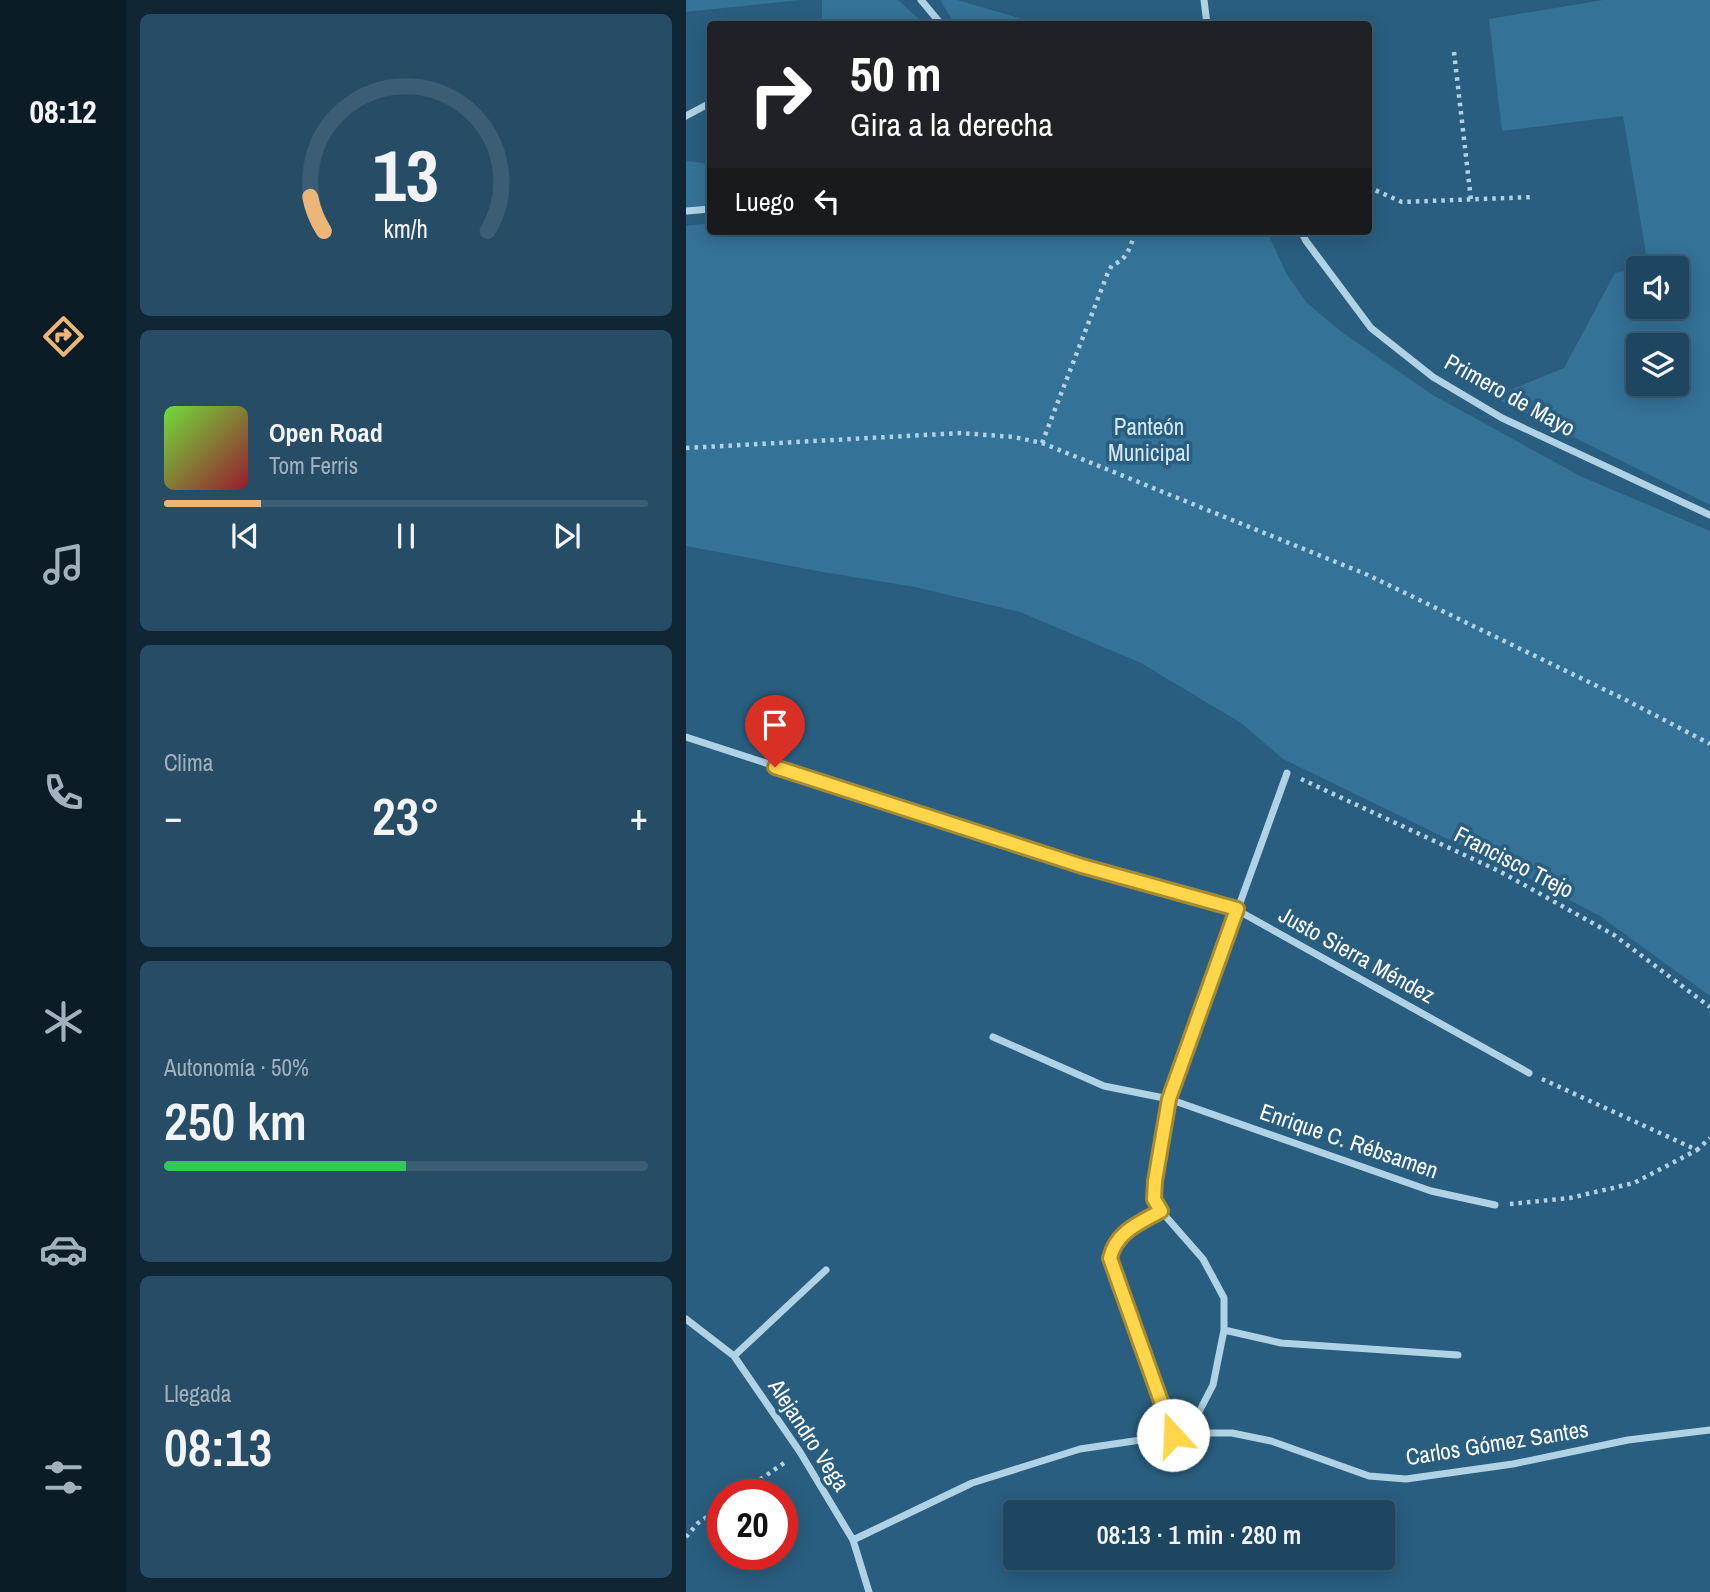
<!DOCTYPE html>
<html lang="es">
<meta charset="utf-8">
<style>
body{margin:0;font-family:"Archivo Narrow",sans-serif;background:#274d66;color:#f1f3f6;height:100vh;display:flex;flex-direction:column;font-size:26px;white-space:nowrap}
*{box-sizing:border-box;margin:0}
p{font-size:23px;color:#a1b1bd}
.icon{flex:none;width:38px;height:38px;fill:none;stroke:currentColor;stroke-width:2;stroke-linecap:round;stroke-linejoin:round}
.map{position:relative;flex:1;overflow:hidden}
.panel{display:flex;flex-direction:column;gap:14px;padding:14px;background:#112635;width:560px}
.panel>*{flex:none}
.guide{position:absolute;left:21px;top:21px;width:665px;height:214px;border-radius:7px;box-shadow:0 4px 18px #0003,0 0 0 2px #3c5e75;background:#202124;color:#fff;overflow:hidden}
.fabs{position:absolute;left:940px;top:256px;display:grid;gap:14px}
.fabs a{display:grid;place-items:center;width:63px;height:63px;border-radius:7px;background:#1f4660;box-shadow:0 4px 18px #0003,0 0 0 2px #3c5e75;font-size:35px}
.speed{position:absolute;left:21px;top:1479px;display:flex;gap:14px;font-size:35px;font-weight:700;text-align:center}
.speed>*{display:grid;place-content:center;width:91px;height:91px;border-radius:50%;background:#1f4660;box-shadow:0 4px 18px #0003,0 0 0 2px #3c5e75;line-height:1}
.speed .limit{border:10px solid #d22;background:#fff;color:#111}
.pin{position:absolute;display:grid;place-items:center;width:60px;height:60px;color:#fff;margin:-72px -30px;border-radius:50% 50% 50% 0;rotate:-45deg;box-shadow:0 0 7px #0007}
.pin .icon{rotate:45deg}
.me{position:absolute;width:77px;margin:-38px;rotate:340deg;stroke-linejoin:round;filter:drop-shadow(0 0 5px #0008)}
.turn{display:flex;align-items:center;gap:24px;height:147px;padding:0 28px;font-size:32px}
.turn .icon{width:91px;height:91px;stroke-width:2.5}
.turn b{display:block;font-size:49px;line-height:60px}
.then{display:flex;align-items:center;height:66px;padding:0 28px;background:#0003;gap:14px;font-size:26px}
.big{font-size:52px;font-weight:600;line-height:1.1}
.panel .widget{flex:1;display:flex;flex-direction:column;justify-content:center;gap:10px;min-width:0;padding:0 24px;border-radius:10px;background:#274d66}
.panel .dial{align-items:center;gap:0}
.dial svg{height:182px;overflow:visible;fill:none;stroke:#3c5e75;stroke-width:7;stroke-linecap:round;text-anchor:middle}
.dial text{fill:#f1f3f6;stroke:none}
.song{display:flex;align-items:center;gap:21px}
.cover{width:84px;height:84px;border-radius:10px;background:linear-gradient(135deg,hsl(100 70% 55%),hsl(350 70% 35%))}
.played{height:7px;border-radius:4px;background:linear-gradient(90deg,#ecb678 20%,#3c5e75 20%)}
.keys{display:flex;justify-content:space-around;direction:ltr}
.heat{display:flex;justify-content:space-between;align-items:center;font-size:38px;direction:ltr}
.charge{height:10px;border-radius:5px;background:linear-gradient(90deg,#34c759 50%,#3c5e75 0)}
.trip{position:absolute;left:317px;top:1500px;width:392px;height:70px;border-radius:7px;background:#1f4660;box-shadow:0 4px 18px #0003,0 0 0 2px #3c5e75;font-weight:600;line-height:70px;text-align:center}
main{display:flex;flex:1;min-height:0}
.dock{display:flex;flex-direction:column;width:126px;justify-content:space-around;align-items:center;background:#0c1c26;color:#a1b1bd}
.dock .icon{width:49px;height:49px}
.dock .current{color:#ecb678}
.dock b{font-size:32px;color:#f1f3f6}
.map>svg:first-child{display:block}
</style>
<main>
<nav class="dock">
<b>08:12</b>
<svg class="icon current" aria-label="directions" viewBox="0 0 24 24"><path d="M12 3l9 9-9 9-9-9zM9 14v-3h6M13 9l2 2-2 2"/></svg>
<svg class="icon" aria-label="music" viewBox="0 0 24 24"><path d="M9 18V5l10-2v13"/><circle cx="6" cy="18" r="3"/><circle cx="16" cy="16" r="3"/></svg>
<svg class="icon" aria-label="phone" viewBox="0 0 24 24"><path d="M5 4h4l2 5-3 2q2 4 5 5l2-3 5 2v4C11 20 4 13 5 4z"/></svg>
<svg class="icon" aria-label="climate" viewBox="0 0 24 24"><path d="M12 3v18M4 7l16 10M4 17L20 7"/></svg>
<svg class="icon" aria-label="car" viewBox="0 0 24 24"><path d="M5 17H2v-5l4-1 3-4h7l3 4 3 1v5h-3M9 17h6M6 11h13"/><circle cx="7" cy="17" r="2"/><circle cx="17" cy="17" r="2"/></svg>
<svg class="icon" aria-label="filters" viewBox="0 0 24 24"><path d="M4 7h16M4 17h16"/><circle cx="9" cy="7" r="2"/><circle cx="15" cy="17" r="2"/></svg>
</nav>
<section class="panel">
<div class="widget dial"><svg viewBox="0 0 100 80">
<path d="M14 69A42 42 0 1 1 86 69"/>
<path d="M14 69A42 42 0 0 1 8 54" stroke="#ecb678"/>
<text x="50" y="56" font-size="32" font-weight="700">13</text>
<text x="50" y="72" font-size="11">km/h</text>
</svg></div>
<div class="widget">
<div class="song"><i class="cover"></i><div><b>Open Road</b><p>Tom Ferris</p></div></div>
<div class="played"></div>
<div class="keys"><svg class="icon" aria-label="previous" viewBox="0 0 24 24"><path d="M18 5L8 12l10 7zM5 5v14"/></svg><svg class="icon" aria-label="pause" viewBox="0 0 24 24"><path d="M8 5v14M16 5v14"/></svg><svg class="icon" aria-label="next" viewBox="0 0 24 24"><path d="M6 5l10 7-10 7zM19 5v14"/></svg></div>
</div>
<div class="widget"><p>Clima</p>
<div class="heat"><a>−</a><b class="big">23°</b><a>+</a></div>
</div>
<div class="widget"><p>Autonomía · 50%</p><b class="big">250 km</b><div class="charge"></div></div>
<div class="widget"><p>Llegada</p><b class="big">08:13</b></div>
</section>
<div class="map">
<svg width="1024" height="1592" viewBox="0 0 1024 1592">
<rect width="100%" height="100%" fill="#295e80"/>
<path fill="#347297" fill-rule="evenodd" d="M0,0h114l-114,12z
M136,0h76l26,24h-102z
M254,0h17l82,24h-84z
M917,0h107v505l-217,-108 71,-29 51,-95 23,-5v38h38v-38h-35l7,-2 -25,-150 -121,15 -13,-112zM952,345h38v38h-38z
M0,161l24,3v48l-24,3z
M24,223v8h557l19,42 21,30 36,30 90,62 147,81 130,55v465l-110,-80 -72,-38 -245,-119 -42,-36 -100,-60 -121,-51 -105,-25 -92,-15 -137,-26v-320z"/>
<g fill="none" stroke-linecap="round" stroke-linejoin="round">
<path stroke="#b0d2e5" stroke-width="4.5" stroke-dasharray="3.5 5" stroke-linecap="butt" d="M768,52l17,148
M682,187l34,15 132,-5
M356,443l65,-168 5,-10c16,-5 18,-19 24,-34
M0,448l275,-15 53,4 28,6 326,132 260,126 82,43
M615,779l200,93 113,63 96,72
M856,1079l155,71 13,-12
M824,1204l60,-6 64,-15 63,-33
M53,1494l48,-33
M0,1537l12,-14 25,-17"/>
<path stroke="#b0d2e5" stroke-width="5" d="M475,1211c-22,12 -45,21 -51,47l63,177"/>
<path stroke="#b0d2e5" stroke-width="7" d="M235,0l20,24
M518,0l3,24
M0,116l24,-13
M0,211l24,-2
M615,231l5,10 65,87 62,49 69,41 208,97
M0,737l396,129 155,44 292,163
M307,1037l111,49 65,13 262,92 64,14
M0,1319l48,37 66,96 53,88 16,52
M538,1330l57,13 177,12
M48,1356l92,-86
M502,1433l25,-48 11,-55v-32l-21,-39 -42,-48 -7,-12 1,-18 14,-82 118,-326
M167,1540l119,-57 108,-34 108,-16h44l39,8 98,35 37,3 107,-15 115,-24 82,-10"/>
</g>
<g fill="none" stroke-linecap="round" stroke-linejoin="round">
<g stroke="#a68a30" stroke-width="18">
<path id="route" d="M89,767l307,99 155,43 -68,190 -14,82 -1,18 7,12c-22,12 -45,21 -51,47l63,177"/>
</g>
<use href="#route" stroke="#ffd54a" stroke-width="12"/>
</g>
<g text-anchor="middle" stroke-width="7" stroke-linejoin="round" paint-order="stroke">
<g font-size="23" fill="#fff" stroke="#295e80">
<text transform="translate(824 395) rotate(29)" y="8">Primero de Mayo</text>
<text transform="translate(828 862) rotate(27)" y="8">Francisco Trejo</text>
<text transform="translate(671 955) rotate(29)" y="8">Justo Sierra Méndez</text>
<text transform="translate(663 1141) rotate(19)" y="8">Enrique C. Rébsamen</text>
<text transform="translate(123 1435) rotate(57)" y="8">Alejandro Vega</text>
<text transform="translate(811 1443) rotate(-9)" y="8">Carlos Gómez Santes</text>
</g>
<g font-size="23" fill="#d3e8f4" stroke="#295e80">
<text x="463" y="435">Panteón<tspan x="463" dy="26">Municipal</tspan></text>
</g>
</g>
</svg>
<div class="fabs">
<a><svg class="icon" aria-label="sound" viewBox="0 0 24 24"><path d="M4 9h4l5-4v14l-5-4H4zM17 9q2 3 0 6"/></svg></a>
<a><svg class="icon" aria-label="layers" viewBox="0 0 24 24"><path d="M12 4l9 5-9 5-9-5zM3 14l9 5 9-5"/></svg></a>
</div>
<div class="speed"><div class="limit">20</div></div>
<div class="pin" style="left:89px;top:767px;background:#d93025"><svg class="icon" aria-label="arrive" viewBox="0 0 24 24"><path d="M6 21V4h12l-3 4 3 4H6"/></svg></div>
<svg class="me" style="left:487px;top:1435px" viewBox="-20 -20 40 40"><circle r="19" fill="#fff"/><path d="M0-13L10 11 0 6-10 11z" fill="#ffd54a"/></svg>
<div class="trip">08:13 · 1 min · 280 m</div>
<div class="guide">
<div class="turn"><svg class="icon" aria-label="right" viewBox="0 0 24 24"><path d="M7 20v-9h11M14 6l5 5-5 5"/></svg><div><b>50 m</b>Gira a la derecha</div></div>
<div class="then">Luego<svg class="icon" aria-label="left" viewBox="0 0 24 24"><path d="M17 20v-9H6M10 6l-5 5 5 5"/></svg></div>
</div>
</div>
</main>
